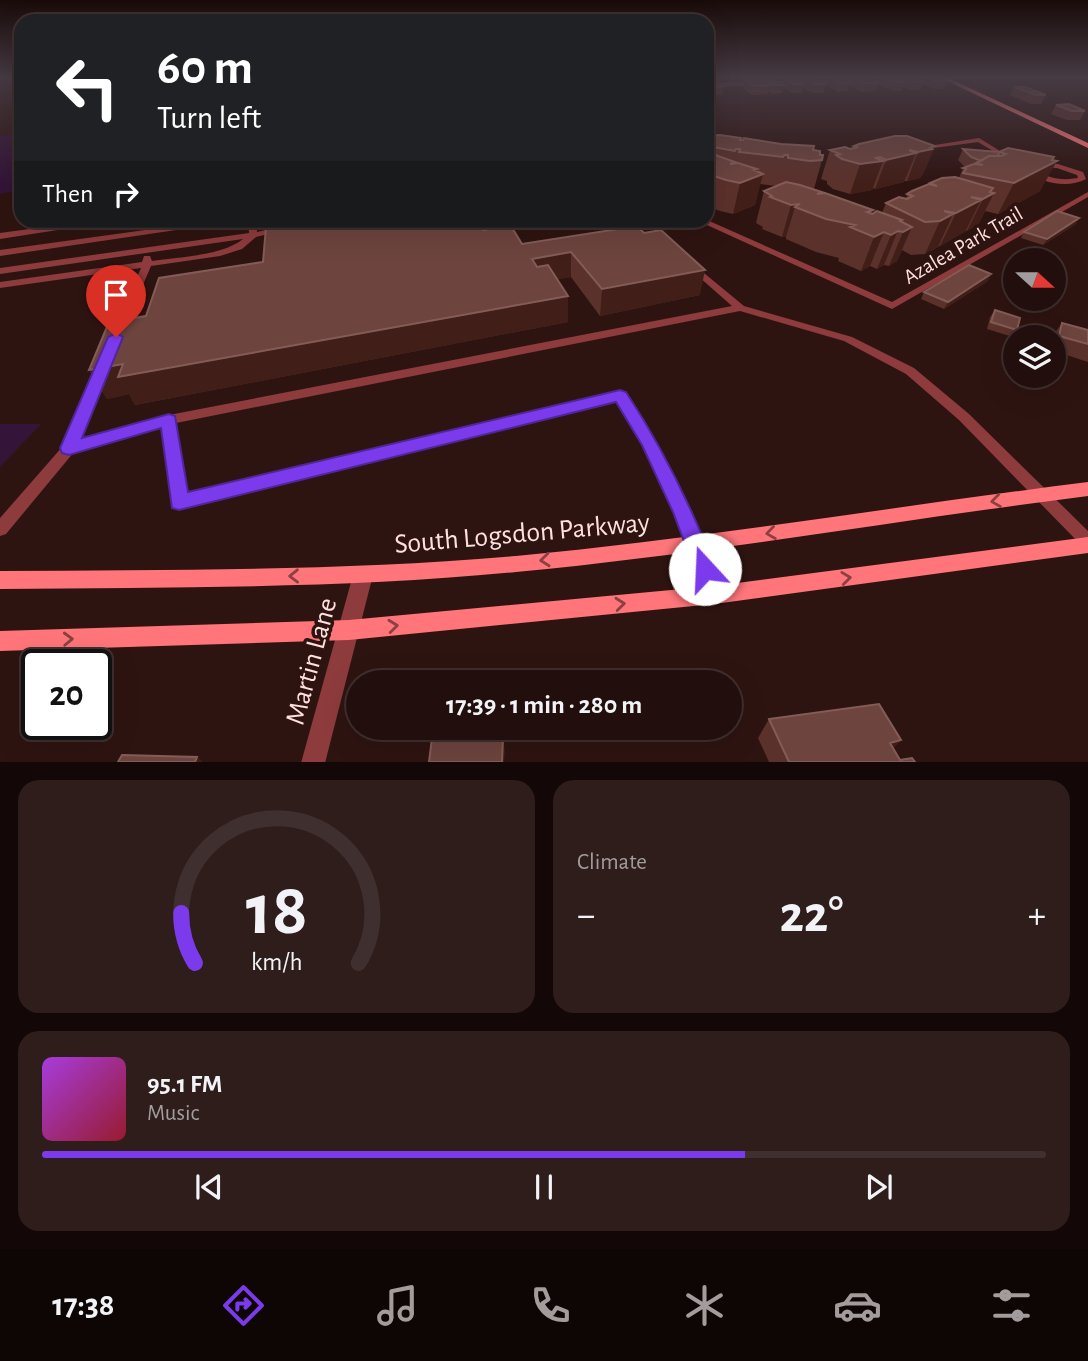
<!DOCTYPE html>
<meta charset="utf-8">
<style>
body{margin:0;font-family:"Alegreya Sans",sans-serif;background:#2e1d1b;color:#f1f3f6;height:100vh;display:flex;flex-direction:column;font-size:26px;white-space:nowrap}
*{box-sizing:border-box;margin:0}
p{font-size:23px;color:#a29c9d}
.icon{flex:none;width:38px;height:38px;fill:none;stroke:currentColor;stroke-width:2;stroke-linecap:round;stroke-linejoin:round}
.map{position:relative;height:762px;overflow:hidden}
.panel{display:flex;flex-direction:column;gap:18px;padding:18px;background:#130807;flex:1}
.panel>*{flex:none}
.top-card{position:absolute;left:14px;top:14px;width:700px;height:214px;border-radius:21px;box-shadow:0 7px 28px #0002,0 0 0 2px #3f2f2e;background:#202124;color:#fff;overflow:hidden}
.needle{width:46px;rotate:111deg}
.controls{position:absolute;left:1003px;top:248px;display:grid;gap:14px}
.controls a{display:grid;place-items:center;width:63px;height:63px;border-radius:50%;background:#220f0d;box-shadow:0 7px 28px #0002,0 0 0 2px #3f2f2e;font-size:35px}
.speed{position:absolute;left:21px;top:649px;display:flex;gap:14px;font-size:35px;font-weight:700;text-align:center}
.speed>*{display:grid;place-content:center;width:91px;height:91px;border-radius:50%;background:#220f0d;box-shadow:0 7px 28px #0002,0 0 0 2px #3f2f2e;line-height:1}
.speed .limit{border:4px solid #111;border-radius:10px;background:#fff;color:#111}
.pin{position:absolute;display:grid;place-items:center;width:60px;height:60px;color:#fff;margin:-72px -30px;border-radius:50% 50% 50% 0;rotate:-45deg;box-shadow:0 0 7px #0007}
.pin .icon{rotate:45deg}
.me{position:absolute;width:77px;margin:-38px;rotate:340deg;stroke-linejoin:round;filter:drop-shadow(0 0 5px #0008)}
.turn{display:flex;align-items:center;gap:24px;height:147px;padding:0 28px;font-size:32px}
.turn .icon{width:91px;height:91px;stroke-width:2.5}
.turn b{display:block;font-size:49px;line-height:60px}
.then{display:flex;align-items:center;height:66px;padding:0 28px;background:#0003;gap:14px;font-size:26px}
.big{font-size:52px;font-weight:700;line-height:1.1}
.panel .tile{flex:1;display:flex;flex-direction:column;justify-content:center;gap:10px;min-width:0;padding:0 24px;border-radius:21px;background:#2e1d1b}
.panel .dial{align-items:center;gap:0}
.dial svg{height:182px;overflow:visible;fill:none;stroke:#3f2f2e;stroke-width:7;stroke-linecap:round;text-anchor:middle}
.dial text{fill:#f1f3f6;stroke:none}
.song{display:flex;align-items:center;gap:21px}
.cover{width:84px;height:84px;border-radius:10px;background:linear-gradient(135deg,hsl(280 70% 55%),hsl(350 70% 35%))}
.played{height:7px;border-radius:4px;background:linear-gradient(90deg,#7c3aed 70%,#3f2f2e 70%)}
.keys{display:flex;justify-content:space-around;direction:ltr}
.heat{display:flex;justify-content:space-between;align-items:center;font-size:38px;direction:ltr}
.panel .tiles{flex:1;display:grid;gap:18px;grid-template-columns:1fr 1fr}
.tile:last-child{grid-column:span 2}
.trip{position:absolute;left:346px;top:670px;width:396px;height:70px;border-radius:35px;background:#220f0d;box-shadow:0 7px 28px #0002,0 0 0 2px #3f2f2e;font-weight:700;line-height:70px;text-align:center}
.tab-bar{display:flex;height:112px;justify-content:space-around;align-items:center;background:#0e0605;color:#a29c9d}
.tab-bar .icon{width:49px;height:49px}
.tab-bar .selected{color:#7c3aed}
.tab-bar b{font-size:32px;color:#f1f3f6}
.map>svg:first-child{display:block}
</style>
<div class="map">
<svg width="1088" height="763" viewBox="0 0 1088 763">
<rect width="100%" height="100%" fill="#2e1411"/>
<path fill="#341438" d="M21,133v57l-21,4v-58z
M0,424h41l-41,43z"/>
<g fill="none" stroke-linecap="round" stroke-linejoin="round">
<path fill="#8e3b3d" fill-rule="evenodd" d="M979,138l34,21 -5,1 -30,-18 -59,8 -3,-2z
M1034,163l24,1 25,8 3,7c-19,10 -46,4 -62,-10zM1035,167l22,1 20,7 1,3c-17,3 -31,0 -45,-9z
M1088,192v5l-196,112 -196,-89h11l185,82z
M96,220h26l-122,19v-6z
M218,220h26l-244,36v-6z
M248,220h8l1,12 23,-5 4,3 -28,7 -14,12 -22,7 -69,10 -30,70 -4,1 -6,-3 30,-66 -141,20v-6l142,-20 2,-6h6l2,5c26,-4 70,-5 91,-22l-243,35v-6l249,-35z
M491,220h8l7,11 8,5v4c-12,1 -17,-10 -23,-20z
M693,264l51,42 108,31 62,31 55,46 119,117v17l-6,-2 -123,-126 -53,-46 -62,-33 -104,-30 -564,112 10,71 434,-103 4,1c41,64 72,132 99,203l-3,6 -6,2 -6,-2 -43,-109 -24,-49 -24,-43 -438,108 -5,-2 -3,-4 -8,-76 -89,26 -68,82 -6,2v-18l63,-72 35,-79 4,-1 6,4 -29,70 90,-25 563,-109 -42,-37v-4z"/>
<path fill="#8e3b3d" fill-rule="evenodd" d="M942,77l-2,3 -233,7v-4z
M363,566l7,3 3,6 -48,188h-24l52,-188 3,-6z"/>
<path fill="#ff757a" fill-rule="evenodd" d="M939,77h7l142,66v5z
M1088,482v14c-191,24 -380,58 -572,76 -171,17 -344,15 -516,17v-18c172,-1 345,0 516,-15 191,-18 381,-50 572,-74z
M1088,537v16l-374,51 -365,36 -349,11v-20l349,-11 365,-34z"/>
</g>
<path fill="#5b312b" d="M882,77l17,3 1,-3h13l9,3 1,-3h16l8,3 -3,9h-10l-12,-5 -2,6h-10l-7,-3 -1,4h-10l-13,-6z
M829,78l21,5 -2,8 -10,1 -11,-6z
M853,78l26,5 -3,8 -15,1 -11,-6z
M764,79l19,5 2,-5 19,5 1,-5 21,5 -3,9h-10l-10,-5 -1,5h-10l-8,-5 -2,5 -10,1 -4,-2v2l-16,1 -9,-7 2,-8 18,1z
M707,81l17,5 -2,9h-10l-5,-3z
M1014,87l32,8 -5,9h-10l-21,-9z
M1056,105l29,6 -5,9h-13l-16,-6z
M707,139l33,1 73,10 7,5 2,5 -8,29 7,5 52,16 -2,4 11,-1 4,-10 20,-4 1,-5 23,-10v-1l29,-5 4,-10 2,-1 -7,-7 5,-11 37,3 53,8 -13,31 -42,23 -13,-3 -7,14 -12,6 -26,15h-1l-1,1 -13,7 -14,1 -9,-5 -5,11 -8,5 -5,-1 -7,4 -7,-3 -9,5 -23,-10 1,-3 -23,-6 -30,-13v-2h-4l-20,-8 1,-2 -7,-4 8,-32 12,-5 -16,-2 -5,21 -22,9 -13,-3 -13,-5z
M854,146h81l-12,28 -3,4 -13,3h-3v1l-29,7 -2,-1 -1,2 -22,4 -17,-5 -6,-5v-3l-6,-2 9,-29 20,-1 3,-1z
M1076,224l-33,21 -22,-7 3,-6z
M637,226l63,69 -100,21 -29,-39 -14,2 11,43 -433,83 -6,-11 -22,5 -18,-29 57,-54 337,-86 39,14z
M988,281l-44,28 -23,-10 3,-7z
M995,310l22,20 -4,7 -26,-8 3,-12z
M1062,323l26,7v32l-34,-11v-13l-2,-1z
M769,719l132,21 -8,8 7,12 15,2h-146l-11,-24z"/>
<path fill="#421e18" d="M935,146l-12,28 -3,4 -13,3 11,-29z
M916,153l-12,29 -29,7 11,-29z
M880,157l-2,4h5l-11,29 -22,4 10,-30z
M1057,161l-17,30 -42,23 16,-31z
M757,169l-2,8 8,-3 -8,31 -22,9 7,-31z
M994,193l-16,32 -11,6 16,-32z
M981,200l-16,32 -25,14 16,-33z
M800,204l-5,3 -9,30h-4l9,-32z
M953,214l-15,33 -13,7 15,-33z
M1079,218l-3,6 -33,21 4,-6z
M902,220l-18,45 -7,4 14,-34 9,-14z
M912,227l-15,34 -8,5 14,-34z
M884,232l-14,34 -9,5 13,-34z
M571,252v25l-39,7v-25z
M705,270l-5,25 -100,21 2,-27z
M991,274l-3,7 -44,28 4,-7z
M568,296v26l-433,83 -6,-11 -22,5 -18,-29z
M503,738l2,13 -1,11h-2z
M901,740l-19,18 8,-15z
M197,757l6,5h-8z"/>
<path fill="#6d443e" stroke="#845c57" stroke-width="2" d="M840,77l10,6h-10l-11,-5z
M882,77h11l12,5h-10z
M902,77h11l11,4 -11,1z
M928,77h11l8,3 -10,1z
M815,78l11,6h-11l-10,-5z
M853,78h15l11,5h-15z
M764,79h6l15,6h-11z
M785,79h10l9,5h-10z
M745,80h17l8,5 -16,1z
M707,81h9l8,5 -11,1 -6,-5z
M1014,87h11l21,8h-10z
M1069,104l16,7h-13l-16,-6z
M720,135l21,3 -1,2h3l1,-2 37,6 33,2 -1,4 7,1v4h3l-1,5 -12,1 -22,-3v-3h-4l-1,2 -44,-5 1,-3h-4l-1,2 -28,-5v-7l2,-3z
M895,136h12l28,10 -5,2 2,1 -14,3 -9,-2 7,3 -30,7 -6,-3 -4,1 7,3 -23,3 -18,-5 -6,-4 4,-1 -10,-4 15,-3 5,2 8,-2 -4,-1 5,-2z
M1008,148l46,9 -2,3 5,1 -43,22 -51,-10 3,-4 -3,-1 11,-4 9,1 -7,-2 13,-7h12l5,-2 -7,-2z
M963,149l37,3 -3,4h-8l-8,5 -10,-4z
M707,152l28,10 -5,2 8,-1 19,6 -3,1 9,4 -23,9 -14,-3 -18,-6 5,-2h-6z
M955,177l38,11 -3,4 4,1 -11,6 -12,-2 10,3 -25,13 -12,-2 9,3 -13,7 -15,1 -39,-19 13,-6 8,2 6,-3 -6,-2 5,-3 17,-7 8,2 -7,-3 12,-5z
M786,182l14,3 22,7 -5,2 8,-1 48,17 -6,2 5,2 5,-3 25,9 -2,1 12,6 -9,5 -5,-1 -7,4 -7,-3 -10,5 -24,-10 5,-2 -29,-6 -31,-12 5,-3 -9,1 -21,-8 2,-1 -8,-5z
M1057,211l22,7 -32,21 -23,-7z
M316,220h162l5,10 28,-4 11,18 115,-18 7,7 17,-3 44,40 -103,19 -31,-37 -39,7 5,8 11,-2 20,31 -450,81 5,-13 -34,6 20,-48 37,-6 13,-38 104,-16 3,-35z
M969,265l22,9 -43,28 -24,-10z
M995,310l25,8 -3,12 -26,-8z
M1062,323l26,7v14l-29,-8z
M879,704l22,36 -11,3 10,17 12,-2 3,4h-126l-20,-43z
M432,738h71l-1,24h-73z
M122,755l75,2 -2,5h-77z"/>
<defs><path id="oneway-chevron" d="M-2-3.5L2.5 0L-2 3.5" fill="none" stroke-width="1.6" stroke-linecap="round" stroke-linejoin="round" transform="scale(1.75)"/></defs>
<g stroke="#8c4040">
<use href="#oneway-chevron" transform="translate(996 501) rotate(172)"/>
<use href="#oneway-chevron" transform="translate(771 533) rotate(172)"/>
<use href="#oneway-chevron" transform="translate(545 560) rotate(174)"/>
<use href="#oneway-chevron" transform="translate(294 576) rotate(179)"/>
<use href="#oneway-chevron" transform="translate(846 578) rotate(-7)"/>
<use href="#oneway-chevron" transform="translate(620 604) rotate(-6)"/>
<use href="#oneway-chevron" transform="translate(393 626) rotate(-6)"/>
<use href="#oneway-chevron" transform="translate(68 639) rotate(-2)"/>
</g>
<linearGradient id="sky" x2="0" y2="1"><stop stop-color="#190b09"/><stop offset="0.42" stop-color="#463a43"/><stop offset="1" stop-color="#463a43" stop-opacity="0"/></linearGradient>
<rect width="1088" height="184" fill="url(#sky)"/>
<path fill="#7c3aed" stroke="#51269a" stroke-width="2" d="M116,333l7,4 -41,101 87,-24 6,2 13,76 432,-102 6,2c37,56 65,114 90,177l-3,7 -8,3 -8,-3 -24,-64 -31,-67 -26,-43 -437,108 -7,-2 -11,-80 -92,27 -7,-2 -2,-5 48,-111z"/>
<g text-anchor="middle" stroke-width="7" stroke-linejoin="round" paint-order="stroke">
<g font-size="21" fill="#ffe0de" stroke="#2e1411">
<text transform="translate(963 245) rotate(-30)" y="7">Azalea Park Trail</text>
</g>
<g font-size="28" fill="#ffe0de" stroke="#2e1411">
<text transform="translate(522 532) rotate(-5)" y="10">South Logsdon Parkway</text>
<text transform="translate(310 661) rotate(-75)" y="10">Martin Lane</text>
</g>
</g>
</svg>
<div class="controls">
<a><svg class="needle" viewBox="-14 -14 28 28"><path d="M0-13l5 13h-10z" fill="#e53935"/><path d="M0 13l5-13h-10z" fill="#a29c9d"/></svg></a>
<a><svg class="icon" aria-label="layers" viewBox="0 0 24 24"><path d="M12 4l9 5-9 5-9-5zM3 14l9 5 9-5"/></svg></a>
</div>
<div class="speed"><div class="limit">20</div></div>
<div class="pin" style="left:116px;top:337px;background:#d93025"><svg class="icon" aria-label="arrive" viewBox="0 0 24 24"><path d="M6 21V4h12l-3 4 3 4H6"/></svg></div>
<svg class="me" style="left:705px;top:569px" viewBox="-20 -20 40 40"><circle r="19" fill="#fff"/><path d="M0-13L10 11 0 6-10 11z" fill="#7c3aed"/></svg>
<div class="trip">17:39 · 1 min · 280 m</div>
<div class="top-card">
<div class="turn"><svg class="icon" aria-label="left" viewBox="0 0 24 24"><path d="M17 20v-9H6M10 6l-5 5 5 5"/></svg><div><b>60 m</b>Turn left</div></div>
<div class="then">Then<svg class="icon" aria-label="right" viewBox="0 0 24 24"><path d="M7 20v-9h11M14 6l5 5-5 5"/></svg></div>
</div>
</div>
<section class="panel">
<div class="tiles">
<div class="tile dial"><svg viewBox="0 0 100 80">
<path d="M14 69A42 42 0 1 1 86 69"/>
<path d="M14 69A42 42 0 0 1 8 47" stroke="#7c3aed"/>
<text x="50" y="56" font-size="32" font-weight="700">18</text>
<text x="50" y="72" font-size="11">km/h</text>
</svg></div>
<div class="tile"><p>Climate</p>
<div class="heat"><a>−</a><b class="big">22°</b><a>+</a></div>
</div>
<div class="tile">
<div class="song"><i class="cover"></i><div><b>95.1 FM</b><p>Music</p></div></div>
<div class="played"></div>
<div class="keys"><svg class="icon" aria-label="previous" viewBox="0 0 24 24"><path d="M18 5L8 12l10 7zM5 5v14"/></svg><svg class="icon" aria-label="pause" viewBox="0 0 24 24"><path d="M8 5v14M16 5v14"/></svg><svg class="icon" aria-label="next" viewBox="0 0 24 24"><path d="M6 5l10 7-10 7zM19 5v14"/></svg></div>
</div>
</div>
</section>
<nav class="tab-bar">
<b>17:38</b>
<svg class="icon selected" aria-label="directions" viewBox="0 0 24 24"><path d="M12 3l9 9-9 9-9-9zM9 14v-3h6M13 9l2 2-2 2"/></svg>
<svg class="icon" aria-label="music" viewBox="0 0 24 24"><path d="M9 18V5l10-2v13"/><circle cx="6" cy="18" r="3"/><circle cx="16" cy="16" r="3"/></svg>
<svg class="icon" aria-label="phone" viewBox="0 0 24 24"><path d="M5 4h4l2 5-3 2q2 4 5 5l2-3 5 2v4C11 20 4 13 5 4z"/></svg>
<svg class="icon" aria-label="climate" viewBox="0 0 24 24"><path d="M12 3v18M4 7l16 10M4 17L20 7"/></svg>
<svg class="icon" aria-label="car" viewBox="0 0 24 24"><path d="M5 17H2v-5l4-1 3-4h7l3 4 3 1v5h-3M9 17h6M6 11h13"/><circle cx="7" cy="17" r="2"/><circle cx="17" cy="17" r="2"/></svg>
<svg class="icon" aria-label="filters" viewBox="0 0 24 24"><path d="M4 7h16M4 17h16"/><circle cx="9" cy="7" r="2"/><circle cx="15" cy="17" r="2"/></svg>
</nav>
